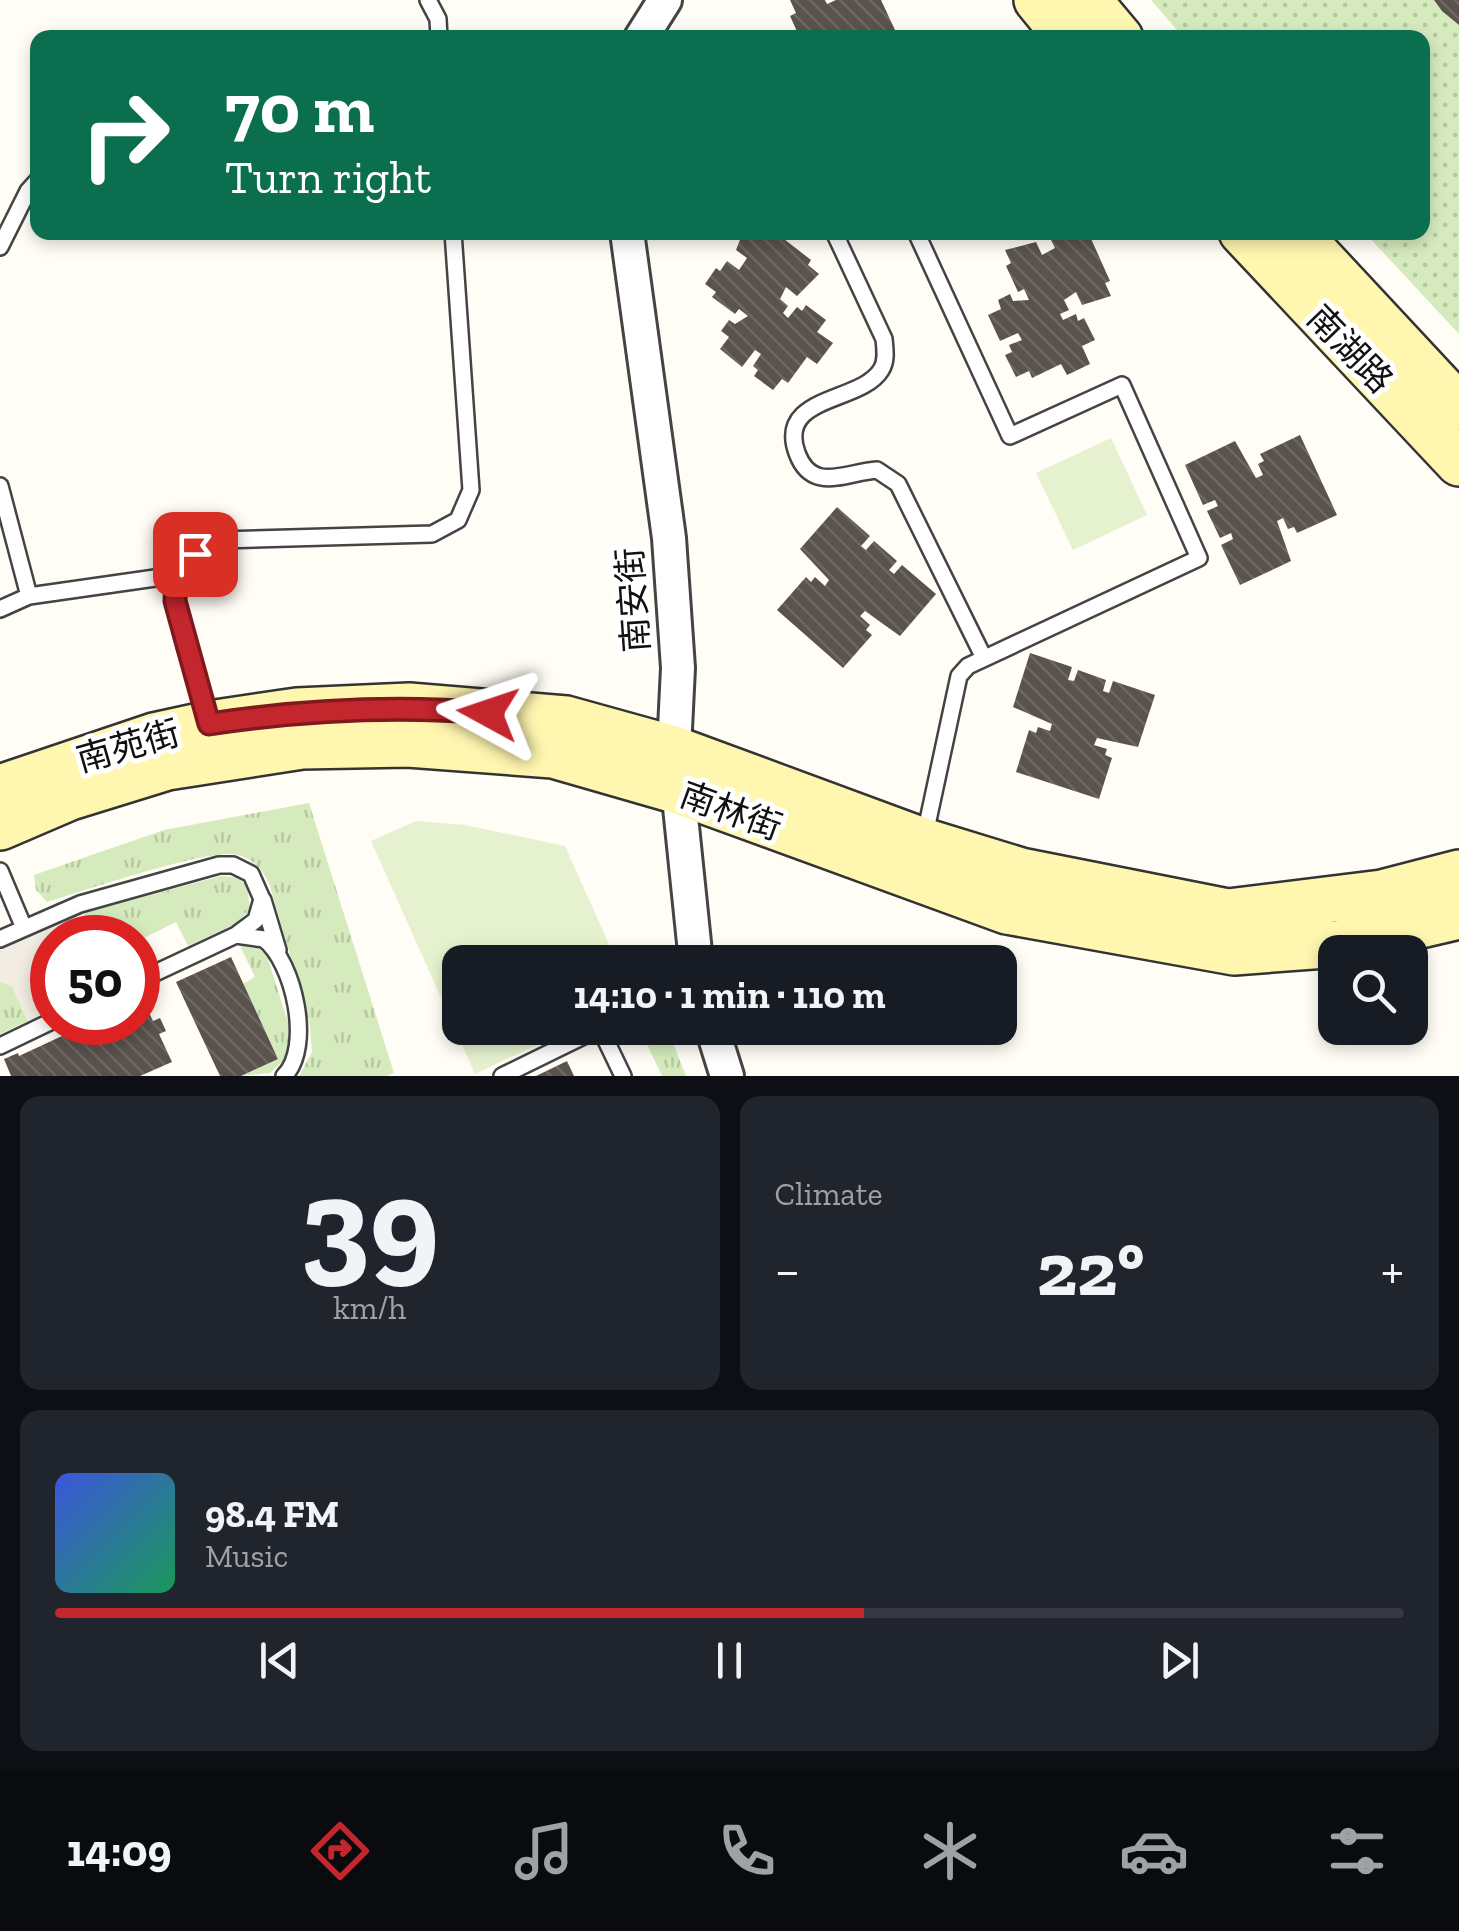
<!DOCTYPE html>
<meta charset="utf-8">
<style>
body{margin:0;font-family:"Zilla Slab","Noto Sans SC",serif;background:#20242c;color:#f1f3f6;height:100vh;display:flex;flex-direction:column;font-size:38px;white-space:nowrap}
*{box-sizing:border-box;margin:0}
p{font-size:32px;color:#9ea1a6}
.icon{flex:none;width:55px;height:55px;fill:none;stroke:currentColor;stroke-width:2;stroke-linecap:round;stroke-linejoin:round}
.map{position:relative;height:1076px;overflow:hidden}
.panel{display:flex;flex-direction:column;gap:20px;padding:20px;background:#0d0f14;flex:1}
.panel>*{flex:none}
.banner{position:absolute;left:30px;top:30px;width:1400px;height:210px;border-radius:20px;box-shadow:0 5px 15px #0003;background:#0b6e4f;color:#fff;overflow:hidden}
.buttons{position:absolute;left:1318px;top:935px;display:grid;gap:20px}
.buttons a{display:grid;place-items:center;width:110px;height:110px;border-radius:20px;background:#171b24;box-shadow:0 5px 15px #0003;font-size:50px}
.speed{position:absolute;left:30px;top:915px;display:flex;gap:20px;font-size:50px;font-weight:700;text-align:center}
.speed>*{display:grid;place-content:center;width:130px;height:130px;border-radius:50%;background:#171b24;box-shadow:0 5px 15px #0003;line-height:1}
.speed .limit{border:15px solid #d22;background:#fff;color:#111}
.pin{position:absolute;display:grid;place-items:center;width:85px;height:85px;color:#fff;margin:-42px;border-radius:20px;box-shadow:0 5px 15px #0006}
.me{position:absolute;width:110px;margin:-55px;rotate:275deg;stroke-linejoin:round;filter:drop-shadow(0 0 8px #0008)}
.turn{display:flex;align-items:center;gap:35px;height:210px;padding:0 30px;font-size:45px}
.turn .icon{width:130px;height:130px;stroke-width:2.5}
.turn b{display:block;font-size:70px;line-height:85px}
.big{font-size:75px;font-weight:700;line-height:1.1}
.panel .card{flex:1;display:flex;flex-direction:column;justify-content:center;gap:15px;min-width:0;padding:0 35px;border-radius:20px;background:#20242c}
.panel .dial{align-items:center;gap:0}
.dial b{font-size:130px;line-height:1}
.song{display:flex;align-items:center;gap:30px}
.cover{width:120px;height:120px;border-radius:15px;background:linear-gradient(135deg,hsl(230 70% 55%),hsl(150 70% 35%))}
.played{height:10px;border-radius:5px;background:linear-gradient(90deg,#c4262e 60%,#363941 60%)}
.keys{display:flex;justify-content:space-around;direction:ltr}
.heat{display:flex;justify-content:space-between;align-items:center;font-size:55px;direction:ltr}
.panel .tiles{flex:1;display:grid;gap:20px;grid-template-columns:1fr 1fr}
.card:last-child{grid-column:span 2}
.trip{position:absolute;left:442px;top:945px;width:575px;height:100px;border-radius:20px;background:#171b24;box-shadow:0 5px 15px #0003;font-weight:700;line-height:100px;text-align:center}
.dock{display:flex;height:160px;justify-content:space-around;align-items:center;background:#090b0e;color:#9ea1a6}
.dock .icon{width:70px;height:70px}
.dock .current{color:#c4262e}
.dock b{font-size:45px;color:#f1f3f6}
.map>svg:first-child{display:block}
</style>
<div class="map">
<svg width="1459" height="1076" viewBox="0 0 1459 1076">
<defs>
<pattern id="grass-tufts" width="24" height="20" patternUnits="userSpaceOnUse" patternTransform="scale(2.5)"><rect width="24" height="20" fill="#d5ebbd"/><path d="M3 7l-1-3M5 7V3M7 7l1-3M15 17l-1-3M17 17v-4M19 17l1-3" fill="none" stroke="#b6c8a1"/></pattern>
<pattern id="park-dots" width="8" height="8" patternUnits="userSpaceOnUse" patternTransform="scale(2.5)"><rect width="8" height="8" fill="#d5ebbd"/><path d="M2 2h.1M6 6h.1" fill="none" stroke="#b6c8a1" stroke-width="1.8" stroke-linecap="round"/></pattern>
<pattern id="building-back-hatch" width="6" height="6" patternUnits="userSpaceOnUse" patternTransform="scale(2.5)"><rect width="6" height="6" fill="#5a524d"/><path d="M-1 5l2 2M0 0l6 6M5-1l2 2" fill="none" stroke="#6d6662"/></pattern>
</defs>
<rect width="100%" height="100%" fill="#fffdf5"/>
<path fill="url(#grass-tufts)" d="M309,803l85,270 -7,3h-88l13,-24 -2,-27 -40,-139c-6,-15 -16,-27 -32,-31 -27,-8 -157,37 -191,47l-11,-12 -2,-15 130,-45z
M221,876l14,1 12,8 3,24 -13,14 -49,23 -12,-24 -38,19 -53,-4 -1,-24z
M240,946l18,2 9,8 24,76 -4,25 -17,16 -29,3 37,-18 -35,-74 12,-7z
M0,982l12,4 16,35 -28,13z
M639,1028h28l19,48h-24z"/>
<path fill="url(#park-dots)" d="M1151,0h308v334l-94,-101 57,-1v-194l-239,-1z"/>
<path fill="#e6f2cf" d="M1111,438l36,77 -74,35 -37,-77z
M416,821l49,4 100,21 52,116h-157v66h113l-98,46 -104,-233z"/>
<path fill="#f1ede2" d="M84,913l1,24 -33,1v72l-24,11 -16,-35 -12,-4v-32z"/>
<path fill="url(#building-back-hatch)" d="M790,0h35l2,4 9,-4h45l14,30 -5,3 2,5h-92l-10,-22 6,-3z
M1434,0h25v25l-17,-14z
M743,232h32l36,28 -3,5 11,9 -22,22 -11,-9 -6,12 8,7 -5,7 5,5 9,-11 5,4 4,-6 20,15 -9,12 16,11 -16,21 -10,-7 -19,26 -6,-4 -9,11 -19,-14 4,-6 -5,-4 8,-12 -6,-4 -13,17 -22,-18 9,-12 -8,-6 8,-11 6,4 13,-8 -9,-7 -4,5 -23,-17 4,-5 -11,-8 11,-16 4,3 7,-10 12,9 8,-12 -11,-8z
M1057,232h31l22,49 -5,2 6,13 -29,9 -6,-13 -12,8 5,10 -9,4 3,6 13,-6 2,7 6,-3 11,22 -13,6 8,18 -23,11 -6,-11 -29,14 -3,-7 -13,6 -11,-22 7,-3 -3,-7 13,-5 -4,-7 -18,8 -12,-26 13,-6 -3,-9 12,-6 3,7 16,-1 -5,-11 -6,3 -12,-26 5,-3 -6,-13 31,-8 6,13 13,-7 -6,-12z
M1300,435l37,80 -40,18 -3,-6 -6,2 -5,-11 -6,3 14,40 -51,24 -19,-40 12,-6 -2,-6 -11,5 -13,-27 11,-5 -3,-6 -12,5 -18,-40 50,-24 21,37 7,-3 -5,-11 6,-3 -4,-7z
M837,507l33,29 -9,10 5,4 8,-9 23,20 -8,9 5,4 8,-9 34,29 -36,42 -35,-25 -5,5 10,9 -4,5 6,5 -29,33 -66,-58 29,-33 5,5 4,-5 10,9 4,-6 -29,-31z
M1030,653l42,14 -4,13 6,1 4,-11 28,10 -3,11 6,2 4,-12 42,14 -17,52 -41,-9 -3,7 13,4 -2,6 7,3 -13,41 -83,-27 13,-42 7,3 2,-6 12,4 2,-7 -39,-17z
M231,957l47,102 -37,17h-21l-44,-94z
M141,996l12,25 7,-3 6,13 -7,3 13,28 -32,14h-129l-7,-17 14,-6 1,3 73,-34h46z
M567,1061l7,15h-38z"/>
<g fill="none" stroke-linecap="round" stroke-linejoin="round">
<g stroke="#444" stroke-width="20">
<path id="lane" d="M428,0l10,19 1,19
M834,232l50,107c1,10 3,22 -3,31 -20,33 -105,25 -84,83 15,41 49,19 80,17l21,14 86,174
M916,232l94,204 112,-51 77,173 -231,108 -9,10 -35,163
M0,247l28,-56 10,-11
M0,486l29,110
M0,609l29,-13 147,-21
M208,720c-8,-29 -44,-122 -30,-147 9,-16 27,-25 43,-33l211,-6 26,-14 13,-30 -18,-258
M0,871l24,57
M263,900l15,50
M0,939l80,-35 139,-39h14l18,9 11,25 -6,21 -20,15
M138,981l98,-46 28,4c30,23 49,109 20,137
M0,1046l52,-25
M502,1076l98,-48 23,48"/>
</g>
<g stroke="#444" stroke-width="38">
<path id="street" d="M641,38l24,-38
M627,232l42,306 9,130 -4,81 22,213
M712,1028l15,48"/>
</g>
<g stroke="#333" stroke-width="50">
<path id="secondary" d="M1037,0l31,38
M1088,0l32,38
M1242,232l217,231
M1296,232l163,175
M0,788l154,-52 55,-12 88,-13 112,-5 157,13 108,30 249,92 98,30 207,41 154,-19 77,-20
M0,827l70,-30 97,-30 135,-21 106,-2 145,11 125,36 329,120 227,41 105,-8 120,-28"/>
</g>
<use href="#lane" stroke="#fff" stroke-width="15"/>
<use href="#street" stroke="#fff" stroke-width="32"/>
<use href="#secondary" stroke="#fff6b0" stroke-width="45"/>
</g>
<g fill="none" stroke-linecap="round" stroke-linejoin="round">
<g stroke="#7f191e" stroke-width="25">
<path id="route" d="M195,554l-19,21 -1,26 34,123c94,-14 184,-19 279,-11"/>
</g>
<use href="#route" stroke="#c4262e" stroke-width="18"/>
</g>
<g text-anchor="middle" stroke-width="10" stroke-linejoin="round" paint-order="stroke">
<g font-size="35" fill="#111" stroke="#fff">
<text transform="translate(1350 349) rotate(46)" y="12">南湖路</text>
<text transform="translate(633 600) rotate(-94)" y="12">南安街</text>
<text transform="translate(128 746) rotate(-16)" y="12">南苑街</text>
<text transform="translate(731 811) rotate(20)" y="12">南林街</text>
</g>
</g>
</svg>
<div class="buttons">
<a><svg class="icon" aria-label="search" viewBox="0 0 24 24"><circle cx="10" cy="10" r="6"/><path d="M15 15l6 6"/></svg></a>
</div>
<div class="speed"><div class="limit">50</div></div>
<div class="pin" style="left:195px;top:554px;background:#d93025"><svg class="icon" aria-label="arrive" viewBox="0 0 24 24"><path d="M6 21V4h12l-3 4 3 4H6"/></svg></div>
<svg class="me" style="left:488px;top:713px" viewBox="-20 -20 40 40"><path d="M0-17L14 15 0 8-14 15z" fill="#c4262e" stroke="#fff" stroke-width="4"/></svg>
<div class="trip">14:10 · 1 min · 110 m</div>
<div class="banner">
<div class="turn"><svg class="icon" aria-label="right" viewBox="0 0 24 24"><path d="M7 20v-9h11M14 6l5 5-5 5"/></svg><div><b>70 m</b>Turn right</div></div>
</div>
</div>
<section class="panel">
<div class="tiles">
<div class="card dial"><b>39</b><p>km/h</p></div>
<div class="card"><p>Climate</p>
<div class="heat"><a>−</a><b class="big">22°</b><a>+</a></div>
</div>
<div class="card">
<div class="song"><i class="cover"></i><div><b>98.4 FM</b><p>Music</p></div></div>
<div class="played"></div>
<div class="keys"><svg class="icon" aria-label="previous" viewBox="0 0 24 24"><path d="M18 5L8 12l10 7zM5 5v14"/></svg><svg class="icon" aria-label="pause" viewBox="0 0 24 24"><path d="M8 5v14M16 5v14"/></svg><svg class="icon" aria-label="next" viewBox="0 0 24 24"><path d="M6 5l10 7-10 7zM19 5v14"/></svg></div>
</div>
</div>
</section>
<nav class="dock">
<b>14:09</b>
<svg class="icon current" aria-label="directions" viewBox="0 0 24 24"><path d="M12 3l9 9-9 9-9-9zM9 14v-3h6M13 9l2 2-2 2"/></svg>
<svg class="icon" aria-label="music" viewBox="0 0 24 24"><path d="M9 18V5l10-2v13"/><circle cx="6" cy="18" r="3"/><circle cx="16" cy="16" r="3"/></svg>
<svg class="icon" aria-label="phone" viewBox="0 0 24 24"><path d="M5 4h4l2 5-3 2q2 4 5 5l2-3 5 2v4C11 20 4 13 5 4z"/></svg>
<svg class="icon" aria-label="climate" viewBox="0 0 24 24"><path d="M12 3v18M4 7l16 10M4 17L20 7"/></svg>
<svg class="icon" aria-label="car" viewBox="0 0 24 24"><path d="M5 17H2v-5l4-1 3-4h7l3 4 3 1v5h-3M9 17h6M6 11h13"/><circle cx="7" cy="17" r="2"/><circle cx="17" cy="17" r="2"/></svg>
<svg class="icon" aria-label="filters" viewBox="0 0 24 24"><path d="M4 7h16M4 17h16"/><circle cx="9" cy="7" r="2"/><circle cx="15" cy="17" r="2"/></svg>
</nav>
